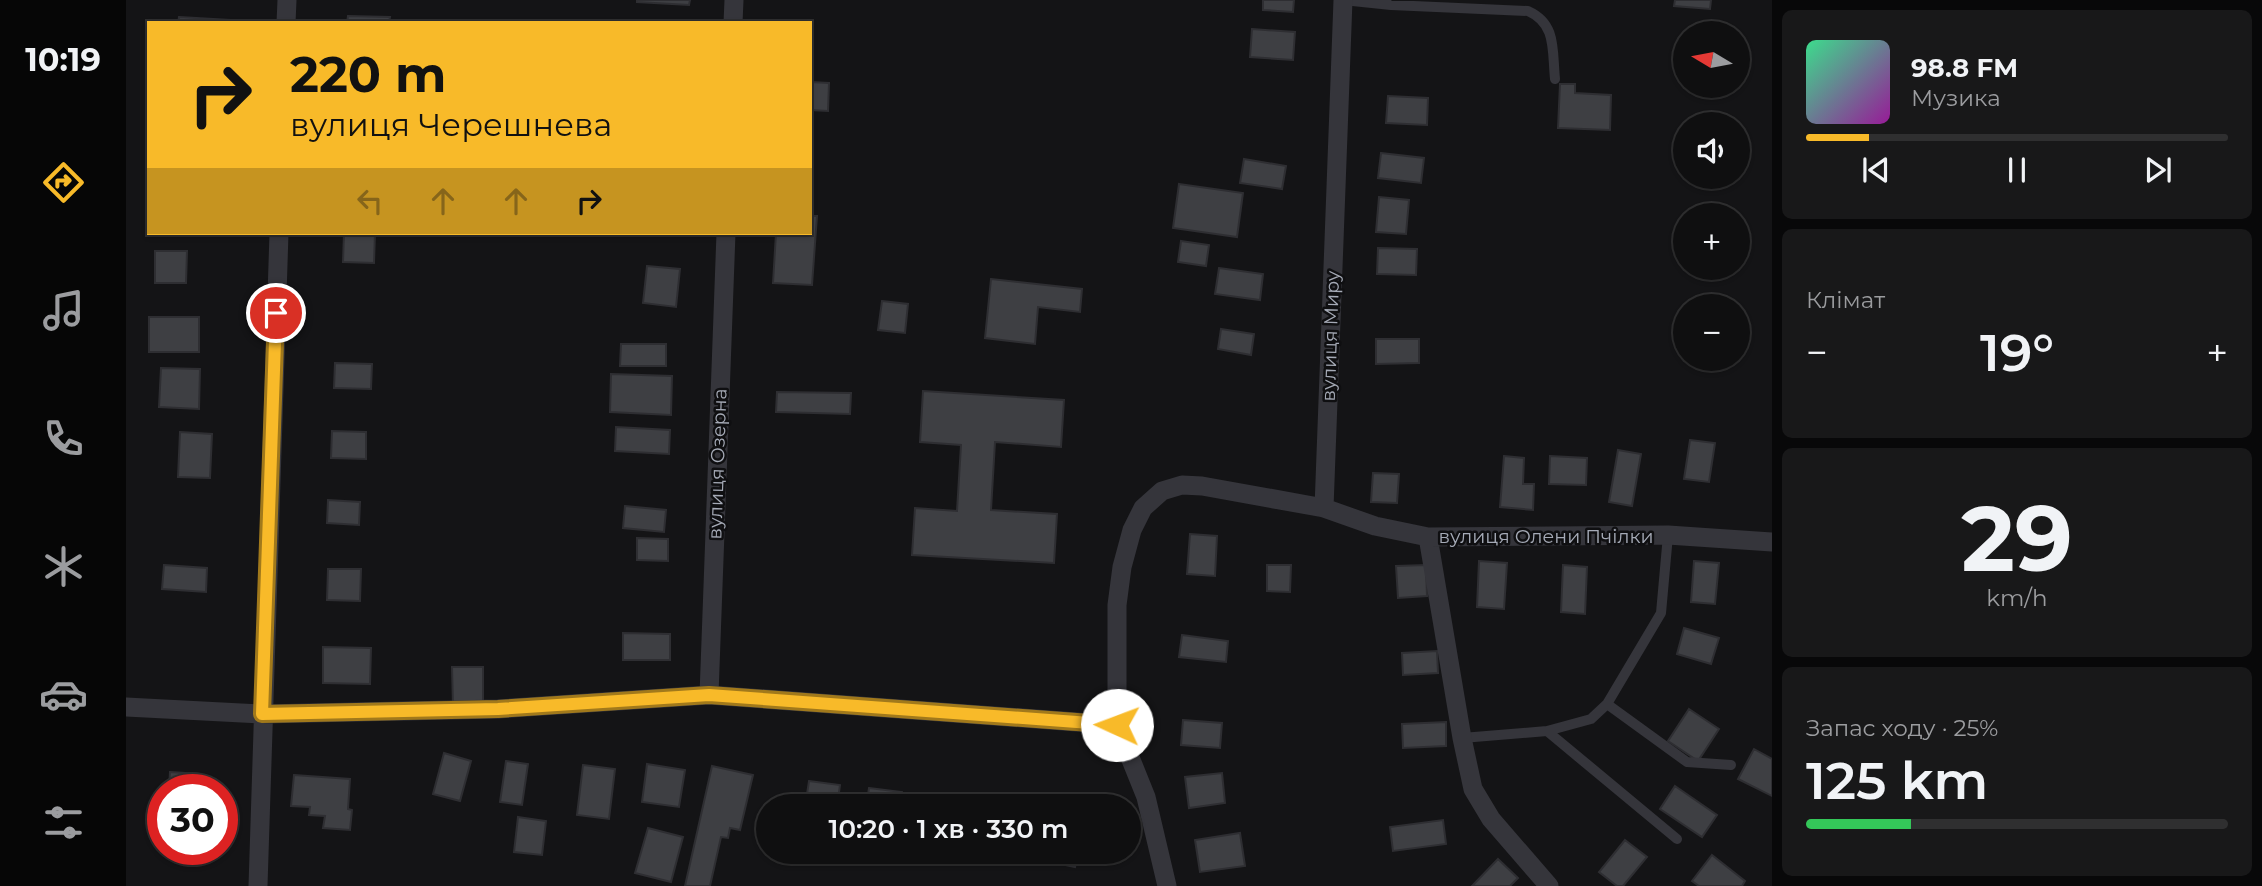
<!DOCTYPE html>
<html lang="uk">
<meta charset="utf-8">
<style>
body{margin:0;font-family:Montserrat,sans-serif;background:#181819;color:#f1f3f6;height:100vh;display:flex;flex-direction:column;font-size:26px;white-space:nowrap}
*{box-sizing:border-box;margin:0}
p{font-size:23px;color:#9b9c9f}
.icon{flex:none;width:38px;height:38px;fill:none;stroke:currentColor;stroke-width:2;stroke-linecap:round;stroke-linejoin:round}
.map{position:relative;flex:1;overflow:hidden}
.panel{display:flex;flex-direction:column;gap:10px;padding:10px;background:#080809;width:490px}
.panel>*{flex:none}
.banner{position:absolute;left:21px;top:21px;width:665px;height:214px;border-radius:0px;box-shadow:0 2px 5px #0004,0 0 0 2px #2f2f30;background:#f8ba29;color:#111;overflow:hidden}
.needle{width:46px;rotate:280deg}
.fabs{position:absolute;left:1547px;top:21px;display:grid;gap:14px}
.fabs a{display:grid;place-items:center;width:77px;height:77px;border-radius:50%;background:#0f0f10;box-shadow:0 2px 5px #0004,0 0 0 2px #2f2f30;font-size:35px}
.speed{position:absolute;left:21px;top:774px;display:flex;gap:14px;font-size:35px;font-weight:700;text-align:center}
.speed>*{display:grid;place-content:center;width:91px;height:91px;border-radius:50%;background:#0f0f10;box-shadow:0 2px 5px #0004,0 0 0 2px #2f2f30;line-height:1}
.speed .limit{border:10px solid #d22;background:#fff;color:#111}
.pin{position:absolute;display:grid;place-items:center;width:60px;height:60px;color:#fff;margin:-30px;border:4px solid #fff;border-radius:50%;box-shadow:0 2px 7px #0007}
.me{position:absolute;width:77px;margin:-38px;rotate:272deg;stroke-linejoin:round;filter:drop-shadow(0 0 5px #0008)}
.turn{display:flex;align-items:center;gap:24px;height:147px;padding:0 28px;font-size:32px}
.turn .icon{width:91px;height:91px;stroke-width:2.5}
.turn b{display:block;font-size:49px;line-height:60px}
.lanes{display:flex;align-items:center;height:66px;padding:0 28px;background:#0003;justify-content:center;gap:35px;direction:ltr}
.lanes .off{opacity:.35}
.big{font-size:52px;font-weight:600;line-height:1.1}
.panel .card{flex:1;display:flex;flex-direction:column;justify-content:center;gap:10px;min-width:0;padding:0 24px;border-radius:10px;background:#181819}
.panel .dial{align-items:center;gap:0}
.dial b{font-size:91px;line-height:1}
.song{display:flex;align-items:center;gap:21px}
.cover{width:84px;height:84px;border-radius:10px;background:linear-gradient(135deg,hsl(150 70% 55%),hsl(300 70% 35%))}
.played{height:7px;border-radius:4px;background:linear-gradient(90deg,#f8ba29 15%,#2f2f30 15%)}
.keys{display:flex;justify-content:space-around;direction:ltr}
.heat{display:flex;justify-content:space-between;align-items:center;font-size:38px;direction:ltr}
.charge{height:10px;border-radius:5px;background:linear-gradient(90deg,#34c759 25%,#2f2f30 0)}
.trip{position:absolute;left:630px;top:794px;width:385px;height:70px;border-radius:35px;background:#0f0f10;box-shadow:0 2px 5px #0004,0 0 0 2px #2f2f30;font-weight:600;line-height:70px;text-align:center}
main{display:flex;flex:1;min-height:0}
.tabs{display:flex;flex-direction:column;width:126px;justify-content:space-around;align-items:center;background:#060606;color:#9b9c9f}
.tabs .icon{width:49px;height:49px}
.tabs .on{color:#f8ba29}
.tabs b{font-size:32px;color:#f1f3f6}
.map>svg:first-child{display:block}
</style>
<main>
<nav class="tabs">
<b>10:19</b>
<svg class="icon on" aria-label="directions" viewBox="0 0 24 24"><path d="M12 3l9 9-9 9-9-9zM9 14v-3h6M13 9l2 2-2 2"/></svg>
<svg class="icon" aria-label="music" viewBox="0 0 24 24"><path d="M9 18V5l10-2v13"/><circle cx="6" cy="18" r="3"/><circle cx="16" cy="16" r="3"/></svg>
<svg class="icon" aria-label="phone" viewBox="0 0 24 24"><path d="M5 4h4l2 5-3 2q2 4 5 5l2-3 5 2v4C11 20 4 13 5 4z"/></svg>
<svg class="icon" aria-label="climate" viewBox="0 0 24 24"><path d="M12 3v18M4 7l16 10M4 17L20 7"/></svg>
<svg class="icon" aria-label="car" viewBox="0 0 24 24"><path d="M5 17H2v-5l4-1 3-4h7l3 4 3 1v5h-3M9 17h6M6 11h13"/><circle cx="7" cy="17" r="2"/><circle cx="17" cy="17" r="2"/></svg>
<svg class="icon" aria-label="filters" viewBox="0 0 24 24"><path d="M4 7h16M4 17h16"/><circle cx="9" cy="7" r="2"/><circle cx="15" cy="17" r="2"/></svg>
</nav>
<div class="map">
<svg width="1646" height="886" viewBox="0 0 1646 886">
<rect width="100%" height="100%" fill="#141416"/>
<path fill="#3e3f43" stroke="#2e2e32" stroke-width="2" d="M511,0h53l-1,5 -52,-3z
M1137,0h31l-1,12 -30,-2z
M1549,0h36l-1,9 -36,-3z
M222,16l42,1 -1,6h-42z
M53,17l51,3v3h-52z
M1126,29l43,3 -2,28 -43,-3z
M684,82l19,1 -1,28 -18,-1z
M1434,84h15v9l36,2 -1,35 -52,-2z
M1262,96l40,2 -1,27 -41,-2z
M1255,153l43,5 -3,25 -43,-5z
M1118,159l42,7 -4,23 -42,-6z
M1053,184l64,9 -6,44 -64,-9z
M1253,197l30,3 -3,34 -30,-2z
M684,216h7l-5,69 -39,-2 3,-50h34z
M218,233h31l-1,30 -31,-1z
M1055,241l28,4 -3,21 -28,-4z
M1252,248l39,1 -1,26 -39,-1z
M29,251h32l-1,32h-31z
M521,266l33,3 -4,38 -33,-4z
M1093,268l44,6 -3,26 -45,-6z
M865,279l91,10 -2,23 -42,-5 -3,37 -50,-6z
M756,301l26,3 -3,29 -27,-3z
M23,317h50v35h-50z
M1095,329l33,5 -3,21 -33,-6z
M1250,339h43v24l-43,1z
M495,344h45v22h-46z
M209,363l37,1 -1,25 -37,-1z
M35,368l39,1 -1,40 -40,-2z
M485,374l61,2 -1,39 -61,-3z
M797,391l141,9 -3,47 -66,-5 -4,68 66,4 -3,49 -142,-8 3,-47 42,3 4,-66 -41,-3z
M651,392l74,1 -1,21 -74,-2z
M490,427l54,3 -1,24 -54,-3z
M206,431l34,1v27l-35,-1z
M54,432l32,2 -2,44 -32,-1z
M1564,440l25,3 -6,39 -25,-3z
M1492,450l23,4 -9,52 -23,-4z
M1378,456l20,2 -1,26h11l-1,26 -33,-3z
M1424,456l37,2 -1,27 -37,-1z
M1247,473l26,1 -2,29 -26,-1z
M202,500l32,2 -1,23 -32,-2z
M499,506l41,4 -2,22 -41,-4z
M1064,534l27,2 -2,40 -28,-2z
M511,538l31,1v22l-31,-1z
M1353,561l28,2 -3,46 -27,-2z
M1568,561l25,2 -4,41 -24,-2z
M38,565l43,3 -1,24 -44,-3z
M1141,565h24l-1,27 -23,-1z
M1300,565l1,31 -29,2 -2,-32z
M1437,565l24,2 -2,47 -24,-2z
M202,569h33l-1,32 -33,-1z
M1558,628l35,10 -8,26 -34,-10z
M497,633l47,1v26h-47z
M1056,635l46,6 -2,21 -47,-5z
M197,647l48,1 -1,36 -47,-1z
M1311,651l1,22 -35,2 -1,-22z
M326,667h31v38l-30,1z
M1563,709l30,20 -21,32 -30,-20z
M1057,720l39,3 -2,25 -39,-3z
M1320,722v24l-43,2 -1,-24z
M1628,749l18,10v37l-34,-17z
M318,753l27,8 -11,40 -27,-7z
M380,761l22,3 -6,41 -22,-3z
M521,764l38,6 -6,37 -37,-5z
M457,765l32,4 -6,50 -32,-4z
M586,766l41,9 -13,55 -10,-2 -2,10 -7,-1 -11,49h-25z
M44,772l30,2 -1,15h-30z
M1096,773l3,30 -36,5 -4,-31z
M168,775l56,4 -2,30 4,1 -2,20 -27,-2 2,-12 -16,-1 1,-8 -19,-1z
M683,781l31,4 -3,22h-32z
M1549,786l42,29 -15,22 -42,-28z
M743,788l33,4 -2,15h-34z
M843,798l39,9h-40z
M392,817l28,4 -4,34 -28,-3z
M1317,820l3,24 -53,7 -3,-24z
M522,828l35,9 -12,45 -36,-9z
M1114,833l5,33 -45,6 -5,-32z
M1499,840l22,17 -24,29h-6l-18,-14z
M933,852h19l-3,15 -19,-4z
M1586,855l33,26 -3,5h-43l-7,-5z
M1372,859l20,19 -8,8h-38z"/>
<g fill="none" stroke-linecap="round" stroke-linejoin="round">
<path stroke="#35353b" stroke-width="10" d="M1217,0l48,5 137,6c29,13 24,39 27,68
M1481,704l80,58 44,3
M1421,731l130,108
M1336,738l85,-7 44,-12 16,-15 54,-91 7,-78"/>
<path stroke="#35353b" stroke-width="19" d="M160,23l1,-23
M607,23l1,-23
M1198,508l51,18 53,11 240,-2 104,7
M1302,537l34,201 11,51 18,30 58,67
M583,695l17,-462
M0,707l136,7 236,-5 211,-14 408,30
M132,886l21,-653
M1041,886l-21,-89 -29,-72v-120l5,-38 10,-37 11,-22 19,-17 20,-6 20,1 122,22 19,-508"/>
</g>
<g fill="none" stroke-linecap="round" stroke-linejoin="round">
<g stroke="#a1791b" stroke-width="18">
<path id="route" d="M150,313l-14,401 236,-5 211,-14 408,30"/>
</g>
<use href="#route" stroke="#f8ba29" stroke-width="12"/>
</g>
<g text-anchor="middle" stroke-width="5" stroke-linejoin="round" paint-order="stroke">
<g font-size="19" fill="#a5aab6" stroke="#0f0f11">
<text transform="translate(1204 336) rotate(-88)" y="7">вулиця Миру</text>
<text transform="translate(591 464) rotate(-88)" y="7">вулиця Озерна</text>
<text x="1420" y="543">вулиця Олени Пчілки</text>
</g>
</g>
</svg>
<div class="fabs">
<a><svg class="needle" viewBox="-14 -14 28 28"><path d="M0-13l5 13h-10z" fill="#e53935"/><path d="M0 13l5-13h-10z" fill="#9b9c9f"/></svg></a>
<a><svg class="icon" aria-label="sound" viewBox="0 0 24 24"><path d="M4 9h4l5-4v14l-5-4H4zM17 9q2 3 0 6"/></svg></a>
<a>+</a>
<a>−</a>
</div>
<div class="speed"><div class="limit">30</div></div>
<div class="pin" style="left:150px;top:313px;background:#d93025"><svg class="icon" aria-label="arrive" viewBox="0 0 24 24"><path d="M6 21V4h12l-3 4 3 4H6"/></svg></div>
<svg class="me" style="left:991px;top:725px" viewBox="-20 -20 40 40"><circle r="19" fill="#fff"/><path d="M0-13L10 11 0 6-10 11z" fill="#f8ba29"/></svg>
<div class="trip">10:20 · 1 хв · 330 m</div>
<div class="banner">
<div class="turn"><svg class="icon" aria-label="right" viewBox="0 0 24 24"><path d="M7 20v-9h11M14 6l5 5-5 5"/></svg><div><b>220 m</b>вулиця Черешнева</div></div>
<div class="lanes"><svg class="icon off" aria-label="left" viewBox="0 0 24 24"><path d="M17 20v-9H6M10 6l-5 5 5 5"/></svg><svg class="icon off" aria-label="ahead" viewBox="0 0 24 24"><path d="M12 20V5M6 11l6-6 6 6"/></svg><svg class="icon off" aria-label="ahead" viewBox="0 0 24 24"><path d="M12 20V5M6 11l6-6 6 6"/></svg><svg class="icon" aria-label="right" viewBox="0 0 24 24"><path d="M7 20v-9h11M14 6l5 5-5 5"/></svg></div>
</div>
</div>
<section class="panel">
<div class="card">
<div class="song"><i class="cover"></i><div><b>98.8 FM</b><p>Музика</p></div></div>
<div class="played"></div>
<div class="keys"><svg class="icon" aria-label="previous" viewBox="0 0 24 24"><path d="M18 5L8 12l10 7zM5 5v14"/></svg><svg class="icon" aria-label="pause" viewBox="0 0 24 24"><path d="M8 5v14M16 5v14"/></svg><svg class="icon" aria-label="next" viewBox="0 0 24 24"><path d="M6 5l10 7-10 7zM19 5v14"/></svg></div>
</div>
<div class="card"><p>Клімат</p>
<div class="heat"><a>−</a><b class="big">19°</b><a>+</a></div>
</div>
<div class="card dial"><b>29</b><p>km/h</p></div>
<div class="card"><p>Запас ходу · 25%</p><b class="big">125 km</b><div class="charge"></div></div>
</section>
</main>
